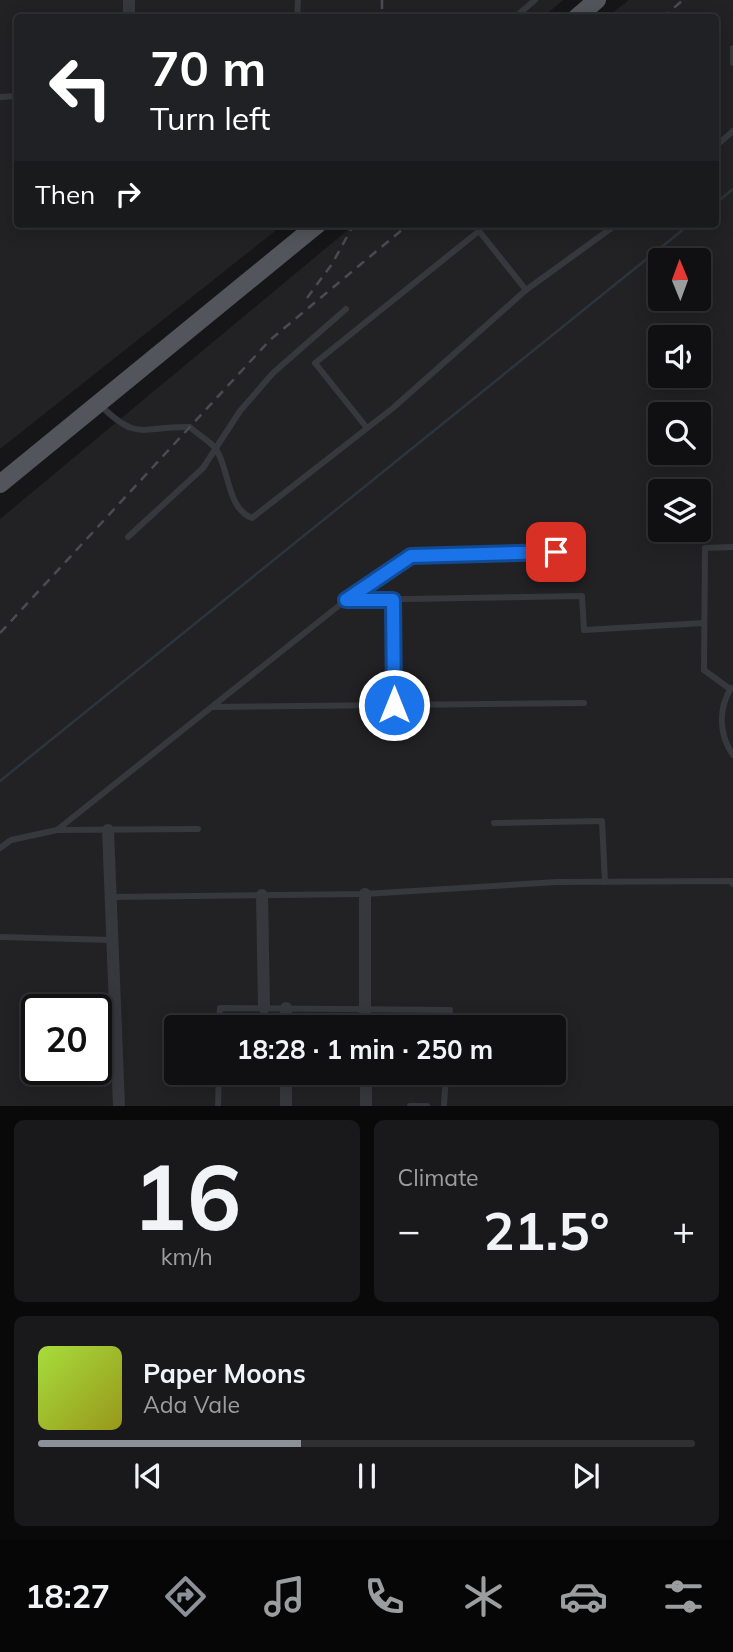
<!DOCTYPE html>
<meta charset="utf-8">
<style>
body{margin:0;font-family:Mulish,sans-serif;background:#19191b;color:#f1f3f6;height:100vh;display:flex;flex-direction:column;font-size:26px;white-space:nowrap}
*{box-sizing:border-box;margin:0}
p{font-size:23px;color:#9c9d9f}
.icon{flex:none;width:38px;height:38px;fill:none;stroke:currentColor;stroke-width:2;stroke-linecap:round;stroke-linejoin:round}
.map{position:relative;height:1106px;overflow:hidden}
.drawer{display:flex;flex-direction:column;gap:14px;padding:14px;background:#09090a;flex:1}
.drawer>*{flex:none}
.top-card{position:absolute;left:14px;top:14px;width:705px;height:214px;border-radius:7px;box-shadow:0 4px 18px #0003,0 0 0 2px #303032;background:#202124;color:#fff;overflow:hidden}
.needle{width:46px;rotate:359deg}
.fabs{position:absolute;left:648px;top:248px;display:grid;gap:14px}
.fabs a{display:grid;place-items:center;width:63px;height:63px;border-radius:7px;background:#101012;box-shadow:0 4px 18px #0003,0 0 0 2px #303032;font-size:35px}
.speed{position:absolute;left:21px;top:994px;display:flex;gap:14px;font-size:35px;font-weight:700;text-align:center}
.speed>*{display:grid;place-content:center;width:91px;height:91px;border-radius:50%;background:#101012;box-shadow:0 4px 18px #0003,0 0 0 2px #303032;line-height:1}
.speed .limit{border:4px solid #111;border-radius:10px;background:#fff;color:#111}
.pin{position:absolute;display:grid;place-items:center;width:60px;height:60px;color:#fff;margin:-30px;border-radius:14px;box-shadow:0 4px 10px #0006}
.me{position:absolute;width:77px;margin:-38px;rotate:0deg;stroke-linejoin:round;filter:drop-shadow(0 0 5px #0008)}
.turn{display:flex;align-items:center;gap:24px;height:147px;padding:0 21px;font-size:32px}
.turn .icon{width:91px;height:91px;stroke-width:2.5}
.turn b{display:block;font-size:49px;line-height:60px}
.then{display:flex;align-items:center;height:66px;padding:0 21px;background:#0003;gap:14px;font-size:26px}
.big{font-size:52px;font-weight:700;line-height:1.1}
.drawer .card{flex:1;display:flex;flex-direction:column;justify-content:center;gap:10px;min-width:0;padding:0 24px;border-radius:10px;background:#19191b}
.drawer .dial{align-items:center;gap:0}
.dial b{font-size:91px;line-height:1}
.song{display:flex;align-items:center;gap:21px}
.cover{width:84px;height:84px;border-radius:10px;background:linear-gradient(135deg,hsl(80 70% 55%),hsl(60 70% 35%))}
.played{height:7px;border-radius:4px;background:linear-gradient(90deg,#8c9099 40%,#303032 40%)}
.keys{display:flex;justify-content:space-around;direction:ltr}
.heat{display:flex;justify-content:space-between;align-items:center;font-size:38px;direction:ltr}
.drawer .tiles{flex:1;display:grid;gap:14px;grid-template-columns:1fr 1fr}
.card:last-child{grid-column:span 2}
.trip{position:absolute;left:164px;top:1015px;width:402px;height:70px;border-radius:7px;background:#101012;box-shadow:0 4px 18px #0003,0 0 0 2px #303032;font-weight:700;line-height:70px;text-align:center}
.tabs{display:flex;height:112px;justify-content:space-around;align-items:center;background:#060607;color:#9c9d9f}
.tabs .icon{width:49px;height:49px}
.tabs .on{color:#8c9099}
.tabs b{font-size:32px;color:#f1f3f6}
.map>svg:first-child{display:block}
</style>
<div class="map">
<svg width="733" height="1106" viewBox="0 0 733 1106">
<rect width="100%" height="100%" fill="#161618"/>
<path fill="#222225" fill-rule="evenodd" d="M0,0h563l-21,18h-524v206h266l-284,225z
M629,0h104v1106h-733v-587l355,-295h361v-206l-109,-1zM660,261h38v38h-38zM660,338h38v38h-38zM660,415h38v38h-38zM660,492h38v38h-38zM37,1010h59v59h-59zM177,1027h378v46h-378z"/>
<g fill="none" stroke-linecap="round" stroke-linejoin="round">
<path stroke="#2c353c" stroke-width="2.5" d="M716,203l17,-14
M0,781l690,-557"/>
<path stroke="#37383d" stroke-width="6" d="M297,18l1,-18
M514,18l21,-18
M733,48v15
M0,97l18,-1
M716,146l17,-15
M100,405c39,38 41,21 90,22 7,7 20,14 26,22 13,19 11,60 36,69l141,-110 133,-118 91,-66
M367,428l-52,-65 164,-132 47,59
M128,537l75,-69 37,-57 33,-38 73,-64
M346,600l236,-4 2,34 120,-7
M393,600l1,105
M731,688c-13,21 -12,47 2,67
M730,689l-26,-19 1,-122 28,-1
M212,707l372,-4
M494,823l108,-2 3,61
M57,830l141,-1
M0,848l11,-8 46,-10 289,-230 65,-44 169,-4
M111,897l254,-3 192,-12 174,-1 2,3
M0,937l113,3
M219,1027l1,-19 230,2 -1,17
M218,1106l1,-33
M410,1106h17
M444,1106l2,-33"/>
<path stroke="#37383d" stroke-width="12" d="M129,18v-18
M108,830l11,276
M365,894v133
M262,895l2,113
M286,1008v19
M286,1073v33
M366,1073v33"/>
<path stroke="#53555c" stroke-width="18" d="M576,18l21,-18
M0,484l318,-260"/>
<path stroke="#4a4c52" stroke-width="2.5" stroke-dasharray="9 7" stroke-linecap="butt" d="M382,0v18
M662,18l21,-18
M307,298l25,-34 22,-40
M0,633l270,-293 139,-116"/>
</g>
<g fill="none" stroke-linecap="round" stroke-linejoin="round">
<g stroke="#114b97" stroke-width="18">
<path id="route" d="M394,705l-1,-105h-47l65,-44 145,-4"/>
</g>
<use href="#route" stroke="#1a73e8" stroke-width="12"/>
</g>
</svg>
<div class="fabs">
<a><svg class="needle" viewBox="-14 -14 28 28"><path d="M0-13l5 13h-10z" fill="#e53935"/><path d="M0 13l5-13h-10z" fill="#9c9d9f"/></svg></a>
<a><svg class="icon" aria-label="sound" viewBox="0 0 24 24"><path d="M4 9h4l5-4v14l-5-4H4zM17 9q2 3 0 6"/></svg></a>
<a><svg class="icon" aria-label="search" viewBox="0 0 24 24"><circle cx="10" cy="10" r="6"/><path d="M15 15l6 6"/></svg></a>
<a><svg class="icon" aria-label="layers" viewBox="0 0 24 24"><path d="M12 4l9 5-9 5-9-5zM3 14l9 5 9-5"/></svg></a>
</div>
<div class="speed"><div class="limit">20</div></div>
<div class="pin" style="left:556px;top:552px;background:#d93025"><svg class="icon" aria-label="arrive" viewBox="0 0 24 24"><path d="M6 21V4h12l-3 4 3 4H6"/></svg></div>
<svg class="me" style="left:394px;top:705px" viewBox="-20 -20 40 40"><circle r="17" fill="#1a73e8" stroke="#fff" stroke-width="3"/><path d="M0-11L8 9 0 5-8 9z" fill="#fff"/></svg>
<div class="trip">18:28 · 1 min · 250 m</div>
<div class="top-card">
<div class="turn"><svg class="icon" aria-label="left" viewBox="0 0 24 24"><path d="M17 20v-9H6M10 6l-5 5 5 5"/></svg><div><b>70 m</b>Turn left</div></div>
<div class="then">Then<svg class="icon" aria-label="right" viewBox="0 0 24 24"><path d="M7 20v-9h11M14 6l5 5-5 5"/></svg></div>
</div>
</div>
<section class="drawer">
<div class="tiles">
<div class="card dial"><b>16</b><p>km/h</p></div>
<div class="card"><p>Climate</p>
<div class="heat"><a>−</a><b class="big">21.5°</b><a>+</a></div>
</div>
<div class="card">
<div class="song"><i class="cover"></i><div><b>Paper Moons</b><p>Ada Vale</p></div></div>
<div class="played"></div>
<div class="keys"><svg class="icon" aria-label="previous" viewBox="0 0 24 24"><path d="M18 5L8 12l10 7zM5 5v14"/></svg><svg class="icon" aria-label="pause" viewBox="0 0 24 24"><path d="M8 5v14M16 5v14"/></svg><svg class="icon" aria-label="next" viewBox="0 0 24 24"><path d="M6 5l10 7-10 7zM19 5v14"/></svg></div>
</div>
</div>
</section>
<nav class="tabs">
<b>18:27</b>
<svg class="icon on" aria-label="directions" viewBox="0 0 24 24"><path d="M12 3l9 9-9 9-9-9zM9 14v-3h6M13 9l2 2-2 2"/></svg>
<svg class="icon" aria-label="music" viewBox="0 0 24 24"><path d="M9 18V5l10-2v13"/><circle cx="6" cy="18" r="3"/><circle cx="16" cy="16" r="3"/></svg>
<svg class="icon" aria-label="phone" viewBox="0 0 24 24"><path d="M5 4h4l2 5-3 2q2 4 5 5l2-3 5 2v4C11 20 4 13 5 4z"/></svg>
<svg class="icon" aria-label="climate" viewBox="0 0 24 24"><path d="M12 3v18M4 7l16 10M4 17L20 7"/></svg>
<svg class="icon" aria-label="car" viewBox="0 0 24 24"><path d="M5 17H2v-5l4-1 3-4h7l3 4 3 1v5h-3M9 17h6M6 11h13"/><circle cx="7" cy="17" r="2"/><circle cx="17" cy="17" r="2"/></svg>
<svg class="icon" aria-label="filters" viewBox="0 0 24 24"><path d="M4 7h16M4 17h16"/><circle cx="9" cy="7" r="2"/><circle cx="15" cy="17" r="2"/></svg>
</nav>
